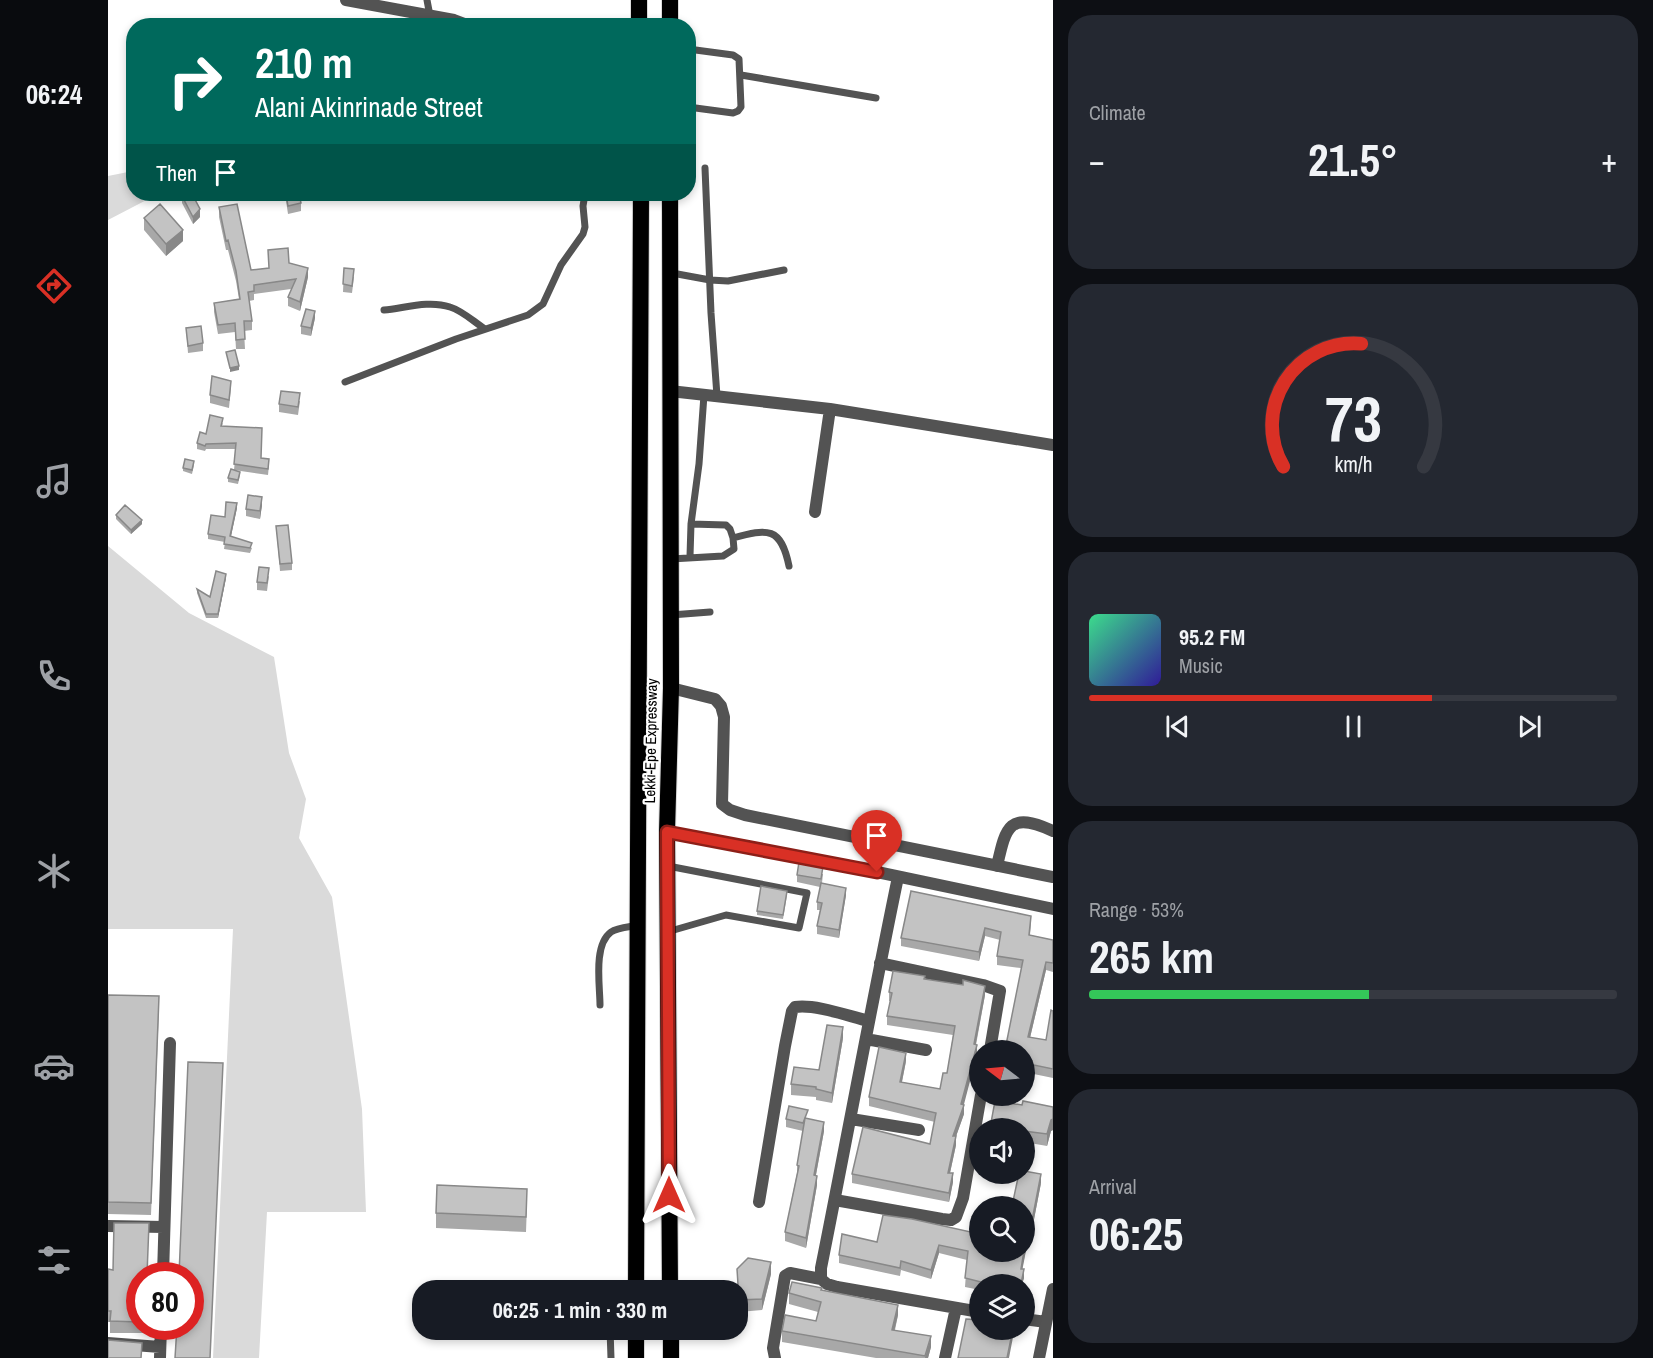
<!DOCTYPE html>
<meta charset="utf-8">
<style>
body{margin:0;font-family:"Archivo Narrow",sans-serif;background:#242831;color:#f1f3f6;height:100vh;display:flex;flex-direction:column;font-size:22px;white-space:nowrap}
*{box-sizing:border-box;margin:0}
p{font-size:20px;color:#9ea1a6}
.icon{flex:none;width:33px;height:33px;fill:none;stroke:currentColor;stroke-width:2;stroke-linecap:round;stroke-linejoin:round}
.map{position:relative;flex:1;overflow:hidden}
.panel{display:flex;flex-direction:column;gap:15px;padding:15px;background:#0d0f14;width:600px}
.panel>*{flex:none}
.guide{position:absolute;left:18px;top:18px;width:570px;height:183px;border-radius:24px;box-shadow:0 3px 9px #0003;background:#00695c;color:#fff;overflow:hidden}
.needle{width:39px;rotate:286deg}
.fabs{position:absolute;left:861px;top:1040px;display:grid;gap:12px}
.fabs a{display:grid;place-items:center;width:66px;height:66px;border-radius:50%;background:#171b24;box-shadow:0 3px 9px #0003;font-size:30px}
.speed{position:absolute;left:18px;top:1262px;display:flex;gap:12px;font-size:30px;font-weight:700;text-align:center}
.speed>*{display:grid;place-content:center;width:78px;height:78px;border-radius:50%;background:#171b24;box-shadow:0 3px 9px #0003;line-height:1}
.speed .limit{border:9px solid #d22;background:#fff;color:#111}
.pin{position:absolute;display:grid;place-items:center;width:51px;height:51px;color:#fff;margin:-62px -26px;border-radius:50% 50% 50% 0;rotate:-45deg;box-shadow:0 0 6px #0007}
.pin .icon{rotate:45deg}
.me{position:absolute;width:66px;margin:-33px;rotate:0deg;stroke-linejoin:round;filter:drop-shadow(0 0 4px #0008)}
.turn{display:flex;align-items:center;gap:21px;height:126px;padding:0 30px;font-size:27px}
.turn .icon{width:78px;height:78px;stroke-width:2.5}
.turn b{display:block;font-size:42px;line-height:51px}
.then{display:flex;align-items:center;height:57px;padding:0 30px;background:#0003;gap:12px;font-size:22px}
.big{font-size:45px;font-weight:700;line-height:1.1}
.panel .tile{flex:1;display:flex;flex-direction:column;justify-content:center;gap:9px;min-width:0;padding:0 21px;border-radius:24px;background:#242831}
.panel .dial{align-items:center;gap:0}
.dial svg{height:156px;overflow:visible;fill:none;stroke:#363941;stroke-width:7;stroke-linecap:round;text-anchor:middle}
.dial text{fill:#f1f3f6;stroke:none}
.song{display:flex;align-items:center;gap:18px}
.cover{width:72px;height:72px;border-radius:9px;background:linear-gradient(135deg,hsl(150 70% 55%),hsl(250 70% 35%))}
.played{height:6px;border-radius:3px;background:linear-gradient(90deg,#d93025 65%,#363941 65%)}
.keys{display:flex;justify-content:space-around;direction:ltr}
.heat{display:flex;justify-content:space-between;align-items:center;font-size:33px;direction:ltr}
.charge{height:9px;border-radius:4px;background:linear-gradient(90deg,#34c759 53%,#363941 0)}
.trip{position:absolute;left:304px;top:1280px;width:336px;height:60px;border-radius:24px;background:#171b24;box-shadow:0 3px 9px #0003;font-weight:700;line-height:60px;text-align:center}
main{display:flex;flex:1;min-height:0}
.tabs{display:flex;flex-direction:column;width:108px;justify-content:space-around;align-items:center;background:#090b0e;color:#9ea1a6}
.tabs .icon{width:42px;height:42px}
.tabs .active{color:#d93025}
.tabs b{font-size:27px;color:#f1f3f6}
.map>svg:first-child{display:block}
</style>
<main>
<nav class="tabs">
<b>06:24</b>
<svg class="icon active" aria-label="directions" viewBox="0 0 24 24"><path d="M12 3l9 9-9 9-9-9zM9 14v-3h6M13 9l2 2-2 2"/></svg>
<svg class="icon" aria-label="music" viewBox="0 0 24 24"><path d="M9 18V5l10-2v13"/><circle cx="6" cy="18" r="3"/><circle cx="16" cy="16" r="3"/></svg>
<svg class="icon" aria-label="phone" viewBox="0 0 24 24"><path d="M5 4h4l2 5-3 2q2 4 5 5l2-3 5 2v4C11 20 4 13 5 4z"/></svg>
<svg class="icon" aria-label="climate" viewBox="0 0 24 24"><path d="M12 3v18M4 7l16 10M4 17L20 7"/></svg>
<svg class="icon" aria-label="car" viewBox="0 0 24 24"><path d="M5 17H2v-5l4-1 3-4h7l3 4 3 1v5h-3M9 17h6M6 11h13"/><circle cx="7" cy="17" r="2"/><circle cx="17" cy="17" r="2"/></svg>
<svg class="icon" aria-label="filters" viewBox="0 0 24 24"><path d="M4 7h16M4 17h16"/><circle cx="9" cy="7" r="2"/><circle cx="15" cy="17" r="2"/></svg>
</nav>
<div class="map">
<svg width="945" height="1358" viewBox="0 0 945 1358">
<rect width="100%" height="100%" fill="#fff"/>
<path fill="#dadada" d="M25,171l1,23h24l-50,26v-44z
M0,546l81,67 85,44 15,96 17,46 -7,39 33,59 30,212 4,103h-99l-8,146h-46l20,-429h-125z"/>
<g fill="none" stroke-linecap="round" stroke-linejoin="round">
<g stroke="#dbdbdb" stroke-width="18">
<path id="trunk" d="M531,0v26
M562,26v-26
M528,1290l5,-1096
M562,1290l-3,-458 4,-144 -1,-494
M563,1329v29
M528,1358v-29"/>
</g>
<path stroke="#535353" stroke-width="7" d="M319,0l3,16
M580,49l45,6 6,4 2,48 -3,4 -5,2 -45,-6
M633,75l135,23
M597,168l6,145 6,83
M564,273l38,7 18,1 56,-11
M276,310c21,-2 45,-10 66,-3 13,4 24,15 35,22
M237,382l111,-43 72,-24 15,-11 18,-39 22,-31 2,-7 -2,-21 2,-12
M583,524l35,1 4,4 3,9
M582,556l1,-32 8,-60 5,-69
M563,559l52,-3 11,-7 -1,-11c35,-10 48,-11 56,28
M563,615l39,-3
M559,932l59,-17 73,13 8,-35 -139,-27
M492,1005c0,-19 -7,-60 11,-73 7,-5 19,-5 28,-7
M502,1329l1,29"/>
<path stroke="#535353" stroke-width="12" d="M238,0l108,20 16,6
M562,391l160,18 223,36
M707,512l15,-103
M563,688l44,11 6,7 3,11 -2,87 8,6 15,5 308,62
M559,832l210,40 176,37
M889,866c9,-40 12,-55 56,-35
M790,877c-27,130 -51,261 -77,391v11l6,5 10,3 143,25
M772,963l103,22 17,6 -10,59
M758,1039l60,11
M743,1119l68,11
M727,1200l107,19 9,1 5,-3 7,-19 18,-103
M651,1202l26,-156 7,-35 3,-4c21,-3 53,9 74,14
M0,1226l56,1
M55,1275l7,-232
M916,1319l22,3
M0,1343l52,4
M52,1358l1,-32
M667,1358l-2,-10 12,-72 5,-3 31,6
M837,1358l11,-50
M931,1358l14,-69"/>
<use href="#trunk" stroke="#000" stroke-width="16"/>
</g>
<path fill="#a8a8a8" d="M177,194h14l2,9v8l-13,3z
M74,196l18,21 -7,7 -11,-21z
M111,207l32,63 18,-2 -1,-18 21,13 19,14 -8,34 -12,-5v-9l3,-8 -37,5v6l-5,1 3,20v9l-8,1 1,18h-9l-1,-17 -17,2 -4,-22v-9l25,-4 -3,-18 -8,-31h-2l-7,-33z
M36,218l39,23 -17,15 -22,-26z
M236,268l10,9 -2,16 -9,-1z
M207,318l-4,18 -10,-2v-8z
M78,328l17,15v8l-15,2z
M123,388l-2,20 -19,-5v-8z
M192,401l-2,14 -19,-3v-8z
M115,423l-1,3 47,39 -1,10 -34,-5 2,-21h-30l-1,2 -8,-2v-6l9,-9z
M86,465l-2,9 -9,-3v-3z
M132,475l-2,9 -10,-2v-4z
M154,505l-2,14 -14,-3v-7z
M129,508l-6,28 21,12 -2,5 -26,-4 1,-7 -17,-3v-5l17,-17z
M8,515l26,9 -11,10 -15,-15z
M168,526l16,37v7l-12,1z
M161,576l-2,15 -10,-1v-8z
M118,578l-8,40h-12l-9,-25v-4l13,8z
M715,874l-1,9 24,12 -7,43 -22,-4v-8l3,-16h-3v-8l3,-15 -23,-5v-7z
M803,891l120,33 -1,11 23,5v32l-7,-2 -16,68 16,2 7,-29v67l-29,-6 -3,-104 -24,-3v-9l3,-16 -15,-4 -6,25 -78,-15v-8z
M679,895l-4,24 -26,-4v-4z
M817,979l60,16 -9,50 1,9 -14,51 1,9 -8,22v9l-6,28 3,9 -4,20 -97,-19v-9l78,-30 5,-22 -66,-16v-9l37,-36 -4,21 38,7 7,-16 6,-38 -66,-10v-9l3,-15h-1v-9z
M0,995l51,13 -8,207 -43,-1z
M735,1038l-11,65 -16,-3v-3l-25,-2v-11l28,-14z
M914,1105l31,2v23l-2,1 -4,15 -23,-4v-14z
M700,1118v1l16,12 -8,44 1,10 -11,63 -21,-7v-9l12,-59v-8l6,-34 -17,-4v-8z
M933,1183l-11,57h-2l-6,29 2,9 -2,6h-42v6l-15,-3 2,-27 -28,-7 -8,26 -30,-9 -1,6 -61,-13v-8l38,-13 6,-27 141,36v-45z
M419,1204l-1,28 -90,-4v-15z
M41,1235l-9,40v51h5v7h-35v-11h-2v-53l5,1z
M629,1269l34,5 -9,36 -23,2z
M714,1291l76,24 -3,15 36,17 -3,11h-52l-94,-16v-11l34,-10 2,-9 -29,-8v-11z"/>
<path fill="#888" d="M92,209v8l-7,7v-7z
M75,230v11l-17,15v-12z
M200,268v9l-8,34v-9z
M207,311v7l-4,18v-8z
M131,366v4l-9,2v-4z
M154,497v8l-2,14v-8z
M129,503v5l-7,33v-5z
M34,520v4l-11,10v-4z
M118,574v4l-8,40v-4z
M738,888v7l-7,43v-8z
M877,928v8l-6,25v-9z
M938,962v8l-18,76v-9z
M877,986v9l-11,58v-9z
M735,1027v11l-11,65v-10z
M869,1045v9l-15,58 2,-7v9l-11,31v-9z
M798,1053v8l-6,30v-9z
M945,1119v11l-2,1 -4,15v-12l4,-14z
M716,1122v9l-10,54v-10z
M848,1136v9l-8,37v-9z
M845,1173v9l-4,20v-9z
M933,1174v9l-11,57v-9z
M709,1176v9l-11,63v-10z
M920,1231v9l-7,37v-8z
M831,1245v8l-8,26v-9z
M663,1262v12l-9,36v-11z
M916,1269v9l-2,6h-1z
M790,1305v10l-6,25v-10z
M905,1329h1v3l-5,26h-2z
M823,1336v11l-3,11h-3z"/>
<path fill="#c3c3c3" stroke="#888" stroke-width="1.5" d="M78,194h6l8,15 -7,8 -11,-21z
M178,194h13l2,9 -13,3z
M52,204l23,26 -17,14 -22,-26z
M129,204l14,66 18,-2 -1,-18 20,-2 1,15 19,5 -8,34 -12,-5 8,-18 -42,6v6l-6,1 4,29h-8l1,18 -9,1 -1,-17 -17,2 -4,-22 26,-4 -4,-28 -8,-31 -2,1 -7,-34z
M236,268l10,1 -2,17 -9,-2z
M198,309l9,2 -4,17 -10,-2z
M93,326l2,17 -15,3 -2,-18z
M127,350l4,16 -9,2 -4,-16z
M104,376l19,5 -2,19 -19,-5z
M173,391l19,2 -2,14 -19,-3z
M102,415l13,3 -2,8 41,2 -1,30 8,1 -1,10 -34,-5 2,-21 -30,1 -1,2 -8,-3 3,-11 6,2z
M77,459l9,2 -2,9 -9,-2z
M123,469l9,3 -2,8 -10,-2z
M140,495l14,2 -2,14 -14,-2z
M118,502l11,1 -7,33 22,7 -2,5 -26,-4 1,-7 -17,-3 3,-19 14,2z
M17,505l17,15 -11,10 -15,-15z
M180,525l4,38 -12,1 -4,-38z
M151,567l10,1 -2,15 -10,-1z
M108,571l10,3 -8,40h-12l-9,-25 13,8z
M691,862l24,4 -2,13 -24,-4z
M713,883l25,5 -7,42 -22,-4 5,-23 -5,-1z
M653,886l26,5 -4,24 -26,-4z
M803,891l120,25 -2,19 24,5v23l-7,-1 -18,75 18,3 5,-30 2,1v58l-29,-6v-13h-19l18,-90 -26,-4 4,-24 -16,-4 -6,24 -78,-14z
M785,971l32,5 -1,3 39,6v-5l22,6 -11,58 3,1 -16,59 3,1 -11,31h3l-8,37h5l-4,20 -97,-19 11,-47 67,17 4,-21 2,-10 -67,-16 10,-50 27,6 -6,29 40,7 3,-16h4l8,-47 -68,-10 5,-23 -3,-1z
M0,995l51,1 -8,207 -43,-1z
M719,1025l16,2 -11,66 -16,-4v-2l-25,-3 3,-17 25,3z
M80,1062l35,1 -13,295h-35l2,-32h13v-51h-11z
M887,1101l27,4 1,-4 30,6v12l-2,1 -4,14 -23,-3v-3h-34z
M681,1106l19,4 -5,13 -17,-4z
M697,1118l19,4 -10,53 3,1 -11,62 -21,-6 14,-66 -2,-1z
M916,1171l17,3 -11,57h-2l-4,18v-43h-12l7,-33h5z
M329,1185l90,4 -1,28 -90,-4z
M775,1215l29,4 68,15v17h44l-3,18h3l-3,15h-32l-24,-6 3,-27 -29,-6 -8,25 -30,-9 -1,7 -61,-13 3,-21 35,8z
M6,1223h35l-2,52h-7v47l-30,-1 1,-10h-3v-42l5,1z
M640,1258l23,4 -9,37 -23,1 -2,-31z
M684,1282l30,6 -1,2 77,15 -6,25 39,6 -6,20 -143,-25 3,-16 31,6 5,-19 -32,-9z
M858,1319l14,1v9h33l-6,29h-49z
M0,1340l34,3 -1,15h-33z"/>
<g fill="none" stroke-linecap="round" stroke-linejoin="round">
<g stroke="#8d1f18" stroke-width="15">
<path id="route" d="M561,1195l-2,-363 210,40"/>
</g>
<use href="#route" stroke="#d93025" stroke-width="10"/>
</g>
<g text-anchor="middle" stroke-width="4.5" stroke-linejoin="round" paint-order="stroke">
<g font-size="15" fill="#000" stroke="#fff">
<text transform="translate(543 741) rotate(-89)" y="5">Lekki-Epe Expressway</text>
</g>
</g>
</svg>
<div class="fabs">
<a><svg class="needle" viewBox="-14 -14 28 28"><path d="M0-13l5 13h-10z" fill="#e53935"/><path d="M0 13l5-13h-10z" fill="#9ea1a6"/></svg></a>
<a><svg class="icon" aria-label="sound" viewBox="0 0 24 24"><path d="M4 9h4l5-4v14l-5-4H4zM17 9q2 3 0 6"/></svg></a>
<a><svg class="icon" aria-label="search" viewBox="0 0 24 24"><circle cx="10" cy="10" r="6"/><path d="M15 15l6 6"/></svg></a>
<a><svg class="icon" aria-label="layers" viewBox="0 0 24 24"><path d="M12 4l9 5-9 5-9-5zM3 14l9 5 9-5"/></svg></a>
</div>
<div class="speed"><div class="limit">80</div></div>
<div class="pin" style="left:769px;top:872px;background:#d93025"><svg class="icon" aria-label="arrive" viewBox="0 0 24 24"><path d="M6 21V4h12l-3 4 3 4H6"/></svg></div>
<svg class="me" style="left:561px;top:1195px" viewBox="-20 -20 40 40"><path d="M0-17L14 15 0 8-14 15z" fill="#d93025" stroke="#fff" stroke-width="4"/></svg>
<div class="trip">06:25 · 1 min · 330 m</div>
<div class="guide">
<div class="turn"><svg class="icon" aria-label="right" viewBox="0 0 24 24"><path d="M7 20v-9h11M14 6l5 5-5 5"/></svg><div><b>210 m</b>Alani Akinrinade Street</div></div>
<div class="then">Then<svg class="icon" aria-label="arrive" viewBox="0 0 24 24"><path d="M6 21V4h12l-3 4 3 4H6"/></svg></div>
</div>
</div>
<section class="panel">
<div class="tile"><p>Climate</p>
<div class="heat"><a>−</a><b class="big">21.5°</b><a>+</a></div>
</div>
<div class="tile dial"><svg viewBox="0 0 100 80">
<path d="M14 69A42 42 0 1 1 86 69"/>
<path d="M14 69A42 42 0 0 1 54 6" stroke="#d93025"/>
<text x="50" y="56" font-size="32" font-weight="700">73</text>
<text x="50" y="72" font-size="11">km/h</text>
</svg></div>
<div class="tile">
<div class="song"><i class="cover"></i><div><b>95.2 FM</b><p>Music</p></div></div>
<div class="played"></div>
<div class="keys"><svg class="icon" aria-label="previous" viewBox="0 0 24 24"><path d="M18 5L8 12l10 7zM5 5v14"/></svg><svg class="icon" aria-label="pause" viewBox="0 0 24 24"><path d="M8 5v14M16 5v14"/></svg><svg class="icon" aria-label="next" viewBox="0 0 24 24"><path d="M6 5l10 7-10 7zM19 5v14"/></svg></div>
</div>
<div class="tile"><p>Range · 53%</p><b class="big">265 km</b><div class="charge"></div></div>
<div class="tile"><p>Arrival</p><b class="big">06:25</b></div>
</section>
</main>
